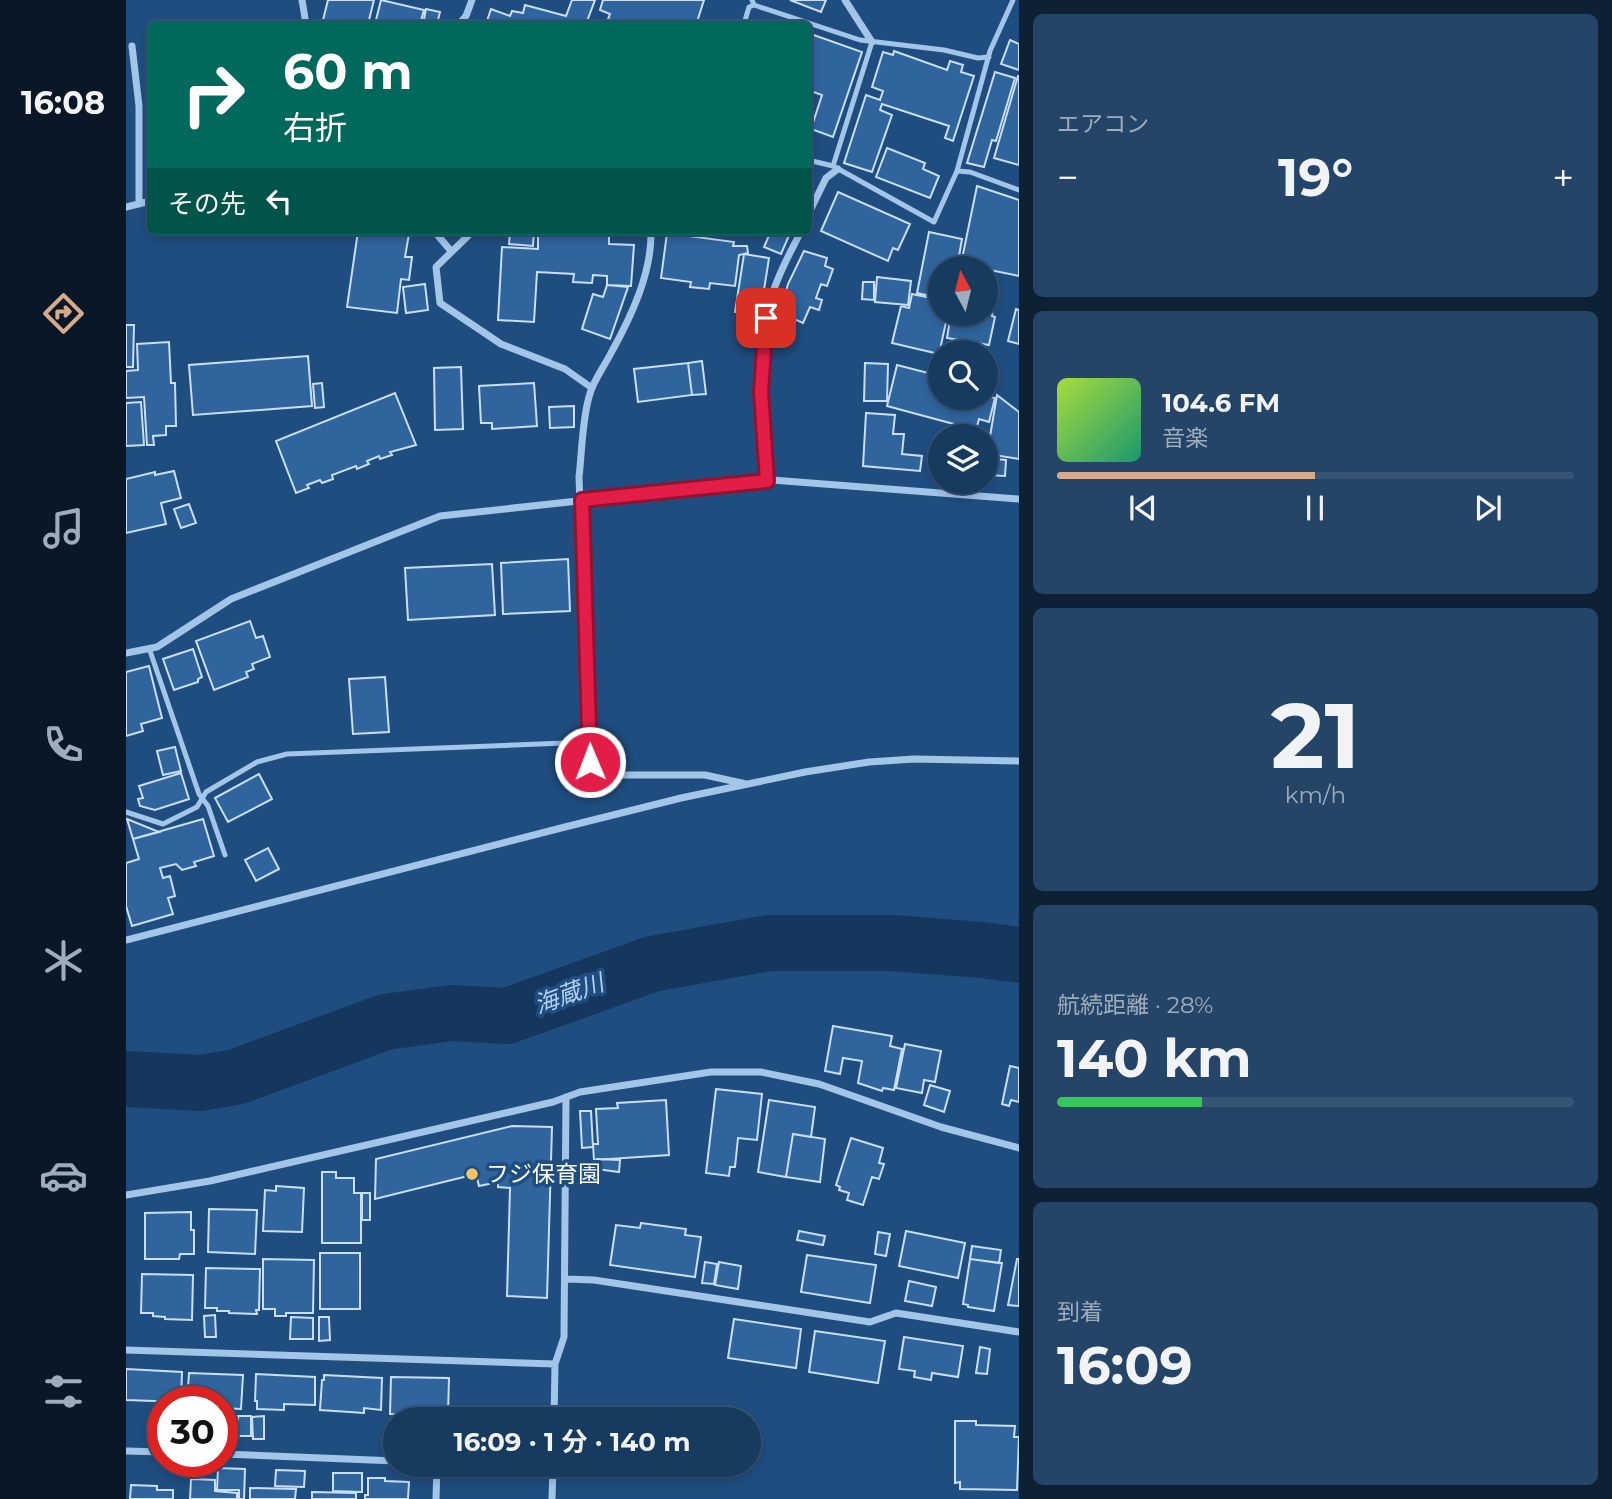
<!DOCTYPE html>
<html lang="ja">
<meta charset="utf-8">
<style>
body{margin:0;font-family:Montserrat,"Noto Sans JP",sans-serif;background:#244568;color:#f1f3f6;height:100vh;display:flex;flex-direction:column;font-size:26px;white-space:nowrap}
*{box-sizing:border-box;margin:0}
p{font-size:23px;color:#9eadbd}
.icon{flex:none;width:38px;height:38px;fill:none;stroke:currentColor;stroke-width:2;stroke-linecap:round;stroke-linejoin:round}
.map{position:relative;flex:1;overflow:hidden}
.panel{display:flex;flex-direction:column;gap:14px;padding:14px;background:#0d2034;width:593px}
.panel>*{flex:none}
.top-card{position:absolute;left:21px;top:21px;width:665px;height:214px;border-radius:10px;box-shadow:0 4px 10px #0003,0 0 0 2px #365474;background:#00695c;color:#fff;overflow:hidden}
.needle{width:46px;rotate:353deg}
.tools{position:absolute;left:802px;top:256px;display:grid;gap:14px}
.tools a{display:grid;place-items:center;width:70px;height:70px;border-radius:50%;background:#173a5f;box-shadow:0 4px 10px #0003,0 0 0 2px #365474;font-size:35px}
.speed{position:absolute;left:21px;top:1386px;display:flex;gap:14px;font-size:35px;font-weight:700;text-align:center}
.speed>*{display:grid;place-content:center;width:91px;height:91px;border-radius:50%;background:#173a5f;box-shadow:0 4px 10px #0003,0 0 0 2px #365474;line-height:1}
.speed .limit{border:10px solid #d22;background:#fff;color:#111}
.pin{position:absolute;display:grid;place-items:center;width:60px;height:60px;color:#fff;margin:-30px;border-radius:14px;box-shadow:0 4px 10px #0006}
.me{position:absolute;width:77px;margin:-38px;rotate:359deg;stroke-linejoin:round;filter:drop-shadow(0 0 5px #0008)}
.turn{display:flex;align-items:center;gap:24px;height:147px;padding:0 21px;font-size:32px}
.turn .icon{width:91px;height:91px;stroke-width:2.5}
.turn b{display:block;font-size:49px;line-height:60px}
.then{display:flex;align-items:center;height:66px;padding:0 21px;background:#0003;gap:14px;font-size:26px}
.big{font-size:52px;font-weight:700;line-height:1.1}
.panel .card{flex:1;display:flex;flex-direction:column;justify-content:center;gap:10px;min-width:0;padding:0 24px;border-radius:10px;background:#244568}
.panel .dial{align-items:center;gap:0}
.dial b{font-size:91px;line-height:1}
.song{display:flex;align-items:center;gap:21px}
.cover{width:84px;height:84px;border-radius:10px;background:linear-gradient(135deg,hsl(80 70% 55%),hsl(160 70% 35%))}
.played{height:7px;border-radius:4px;background:linear-gradient(90deg,#d6ab8b 50%,#365474 50%)}
.keys{display:flex;justify-content:space-around;direction:ltr}
.heat{display:flex;justify-content:space-between;align-items:center;font-size:38px;direction:ltr}
.charge{height:10px;border-radius:5px;background:linear-gradient(90deg,#34c759 28%,#365474 0)}
.trip{position:absolute;left:257px;top:1407px;width:378px;height:70px;border-radius:35px;background:#173a5f;box-shadow:0 4px 10px #0003,0 0 0 2px #365474;font-weight:700;line-height:70px;text-align:center}
main{display:flex;flex:1;min-height:0}
.tab-bar{display:flex;flex-direction:column;width:126px;justify-content:space-around;align-items:center;background:#091726;color:#9eadbd}
.tab-bar .icon{width:49px;height:49px}
.tab-bar .active{color:#d6ab8b}
.tab-bar b{font-size:32px;color:#f1f3f6}
.map>svg:first-child{display:block}
</style>
<main>
<nav class="tab-bar">
<b>16:08</b>
<svg class="icon active" aria-label="directions" viewBox="0 0 24 24"><path d="M12 3l9 9-9 9-9-9zM9 14v-3h6M13 9l2 2-2 2"/></svg>
<svg class="icon" aria-label="music" viewBox="0 0 24 24"><path d="M9 18V5l10-2v13"/><circle cx="6" cy="18" r="3"/><circle cx="16" cy="16" r="3"/></svg>
<svg class="icon" aria-label="phone" viewBox="0 0 24 24"><path d="M5 4h4l2 5-3 2q2 4 5 5l2-3 5 2v4C11 20 4 13 5 4z"/></svg>
<svg class="icon" aria-label="climate" viewBox="0 0 24 24"><path d="M12 3v18M4 7l16 10M4 17L20 7"/></svg>
<svg class="icon" aria-label="car" viewBox="0 0 24 24"><path d="M5 17H2v-5l4-1 3-4h7l3 4 3 1v5h-3M9 17h6M6 11h13"/><circle cx="7" cy="17" r="2"/><circle cx="17" cy="17" r="2"/></svg>
<svg class="icon" aria-label="filters" viewBox="0 0 24 24"><path d="M4 7h16M4 17h16"/><circle cx="9" cy="7" r="2"/><circle cx="15" cy="17" r="2"/></svg>
</nav>
<div class="map">
<svg width="893" height="1499" viewBox="0 0 893 1499">
<rect width="100%" height="100%" fill="#1f4d7f"/>
<g fill="none" stroke-linecap="round" stroke-linejoin="round">
<path stroke="#15375e" stroke-width="56" d="M0,1079l74,4 36,-6 149,-55 67,-9 55,3 145,-52 117,-21h123l90,7 37,5"/>
</g>
<path fill="#2f649d" stroke="#c7def6" stroke-width="2" d="M202,0h46l-6,24h-40l1,-2 -6,-2z
M255,0l43,10 -4,14h-45z
M446,0h23l-9,24 -54,-1v1h-46l5,-15 19,7 2,-5 11,2 2,-8 41,11z
M477,0h101l-7,22 -9,-2 -1,4h-59l-20,-5 2,-5 -10,-4z
M664,0h36l-5,12z
M300,9l14,3 -3,12h-14z
M682,33l54,19 -29,85 -22,-8 11,-34 -14,-5z
M884,40l9,4v26l-18,-6z
M768,51l53,19 3,-9 13,4 -2,7 13,4 -21,65 -8,-3 4,-12 -67,-22 -2,6 12,5 -20,57 -28,-9 22,-68 14,5 3,-9 -11,-4 11,-35 10,3z
M869,72l20,6 -19,63 -4,-1 -8,27 -17,-4z
M892,76h1v89l-25,-7z
M761,148l38,15 -2,6 16,7 -9,22 -54,-21z
M851,186l42,14v76l-58,-12z
M712,192l72,32 -12,26 -5,-2 -5,13 -67,-30z
M232,231h26l25,3 -4,23h7l-3,23 -8,-1 -4,34 -50,-6z
M384,231h24l-1,15 -24,-2z
M412,231h71v13l25,1 -3,41 -24,-1v-9l-14,-1 -1,8 -19,-1 1,-8 -37,-2 -3,50 -36,-2 4,-73 36,2z
M645,231h20l-10,23 -17,-7z
M803,232l33,7 -5,29h-17v30l-23,-5z
M541,233l67,9 -1,4h14l1,7 -9,2 -4,31 -25,-3 -1,6 -19,-2 1,-5 -30,-4z
M678,251l23,7 -2,8 8,3 -6,17 -6,-2 -5,14 6,2 -3,10 -9,-3 -7,16 -23,-10 8,-29z
M618,254l25,4 -5,32 -8,-1 -4,25 -17,-2z
M751,277l34,4 -3,24 -33,-3z
M737,282h11v18l-12,-1z
M299,284l3,26 -22,3 -3,-26z
M481,285l21,2 -18,52 -28,-10 11,-35 10,3z
M786,294l28,6v13h8l-9,41 -47,-11 9,-37 8,2z
M859,305l8,2 -1,9 3,1 -6,28 -42,-7 4,-25h34z
M890,309l3,1v34l-11,-3z
M0,325h8l-1,42h-7z
M43,342l2,41h4l1,43h-10v9l-13,1 1,9h-7l-3,-48 -18,1v-27l12,-1 -1,-26z
M182,356l4,50 -119,9 -4,-50z
M576,361l4,33 -14,1 -4,-32z
M562,363l4,32 -54,7 -4,-33z
M739,363l23,1 -1,37h-23z
M771,365l43,11v21l45,-1 10,2 -6,24 -10,-3 -3,11 -89,-24z
M335,367l2,62 -28,1 -1,-62z
M196,383l2,24 -9,1 -2,-24z
M408,383l3,43 -45,3v-6h-11l-2,-37z
M269,393l21,52 -26,7 2,3 -12,4 -1,-3 -12,5 2,3 -12,5 -1,-3 -24,9 1,4 -11,4 -2,-3 -13,5 2,3 -13,5 -20,-52z
M871,395l22,17v47l-32,-5z
M15,402l3,43 -18,1v-43z
M448,406v21l-24,1 -1,-21z
M740,413l29,2 -2,19h11l-2,20 20,2 -2,15 -57,-5z
M859,458l21,2 -1,16 -20,-1z
M48,471l7,27 -20,5 5,21 -40,9v-54l29,-7v3z
M63,504l7,19 -15,5 -7,-19z
M442,559l2,52 -67,3 -2,-51z
M366,564l3,51 -87,5 -3,-52z
M124,621l6,17 7,-2 7,21 -18,7 2,5 -8,3 2,5 -34,13 -18,-49z
M67,649l9,28 -4,2v3l-24,8 -11,-31z
M23,666l13,52 -21,6 2,7 -17,5v-64z
M259,677l4,55 -36,2 -4,-55z
M49,747l6,24 -18,4 -6,-24z
M55,773l8,26 -34,11 -15,-4 -2,-7 5,-1 -4,-12z
M133,774l13,25 -44,23 -13,-24z
M1,819l32,13 -26,7z
M77,819l11,37 -20,6 2,4 -14,4 -6,-6 -16,4 3,10 7,-2 5,20 -7,2 5,16 -41,12 -6,-20v-43l13,-4 -6,-20z
M142,848l11,21 -23,12 -11,-21z
M707,1026l59,10 -2,10 12,3 -8,41 -11,-2 -1,3 -24,-8 4,-22 -19,-3 -3,16 -15,-3z
M779,1044l36,7 -6,31 -11,-2 -2,13 -26,-5z
M884,1066l9,2v34l-8,-2 -2,6 -7,-2z
M804,1085l20,6 -6,21 -20,-7z
M590,1089l46,5 -5,46 -19,-2 -3,29h-5l-1,9 -23,-3z
M540,1100l3,55 -75,5 -1,-16h5l-2,-35 22,-1 -1,-5z
M643,1100l46,7 -4,30 -18,-3 -7,43 -28,-5z
M454,1111h11l2,36 -11,1z
M386,1126l40,1 -5,171 -40,-2 3,-108 -12,-1v-5l-19,4 -3,-12 -101,25 1,-40z
M667,1134l32,5 -5,43 -34,-5z
M725,1138l32,10 -4,15 5,1 -5,15 -7,-2 -9,28 -16,-5 2,-7 -10,-3 1,-3 -4,-2z
M471,1159l23,1 -1,12 -23,-3z
M196,1172h14v6h18v15h7v50h-39z
M150,1186l28,2 -2,44 -39,-1 2,-41 11,1z
M236,1193h8v27h-8z
M83,1209l48,1 -2,44 -47,-2z
M65,1212v18h3v24h-14l-1,5h-34v-46z
M515,1223l45,6 -1,6 16,2 -6,40 -85,-12 6,-40 24,3z
M673,1231l26,5 -2,9 -26,-5z
M780,1231l59,12 -7,35 -59,-12z
M752,1232l12,2 -4,22 -11,-2z
M846,1246l29,4 -2,13 -29,-4z
M194,1253h40v56h-40z
M681,1255l69,10 -6,38 -69,-11z
M137,1259l51,1 -1,53h-27v3h-11v-7h-12z
M844,1259l32,4 -8,48 -26,-4v-2l-5,-1z
M891,1259h2v47l-11,-1z
M579,1262l12,2 -3,20 -12,-1z
M593,1262l22,4 -3,23 -23,-4z
M80,1268l54,1 -1,41h-3l1,4 -28,-1v-2h-12v-3h-12z
M16,1274l51,1 -1,45 -27,-1v-2l-12,-1v-3h-12z
M783,1281l27,6 -4,19 -27,-5z
M89,1315l1,22h-11l-1,-21z
M165,1317l22,1v21h-23z
M193,1317h10l1,23 -11,1z
M608,1319l67,10 -5,39 -68,-10z
M689,1331l70,10 -7,42 -69,-11z
M778,1337l59,9 -5,31 -26,-4 -1,7 -17,-3 1,-6 -16,-2z
M854,1347l10,2 -3,25 -11,-1z
M0,1369l56,3 -1,30 -55,-2z
M63,1373l54,2 -2,34 -19,-1v-6h-35z
M130,1374l59,3v28l-31,-1v6l-27,-1v-8h-2z
M198,1375l58,3 -1,32 -17,-2v5l-44,-3 2,-30h2z
M265,1377l58,1 -1,37 -58,-1z
M112,1416h13v20h-13z
M138,1416v23h-11l-1,-22z
M264,1420h6v23l-6,-1z
M829,1421h21v4l39,1 -1,11h5l-2,53 -57,-1v-7l-5,1z
M92,1468l27,1 -1,30h-5v-9h-22z
M150,1470l29,1 -1,16 -29,-1z
M207,1473h29v19l-29,-1z
M242,1478h17v3l24,1 -1,17h-43v-4h3z
M65,1479l24,1v11l22,2v6h-47z
M5,1485l26,1v4h16v9h-43z
M124,1488l46,1 -1,10h-45z
M186,1492l44,1v6h-44z"/>
<g fill="none" stroke-linecap="round" stroke-linejoin="round">
<path stroke="#a3c5e8" stroke-width="5" d="M626,0l2,5 106,35 84,10 34,8 11,-1
M618,24l5,-17 5,-2
M682,160l25,6 101,56 23,-51 33,-120 23,-51
M707,166l39,-124
M831,171l13,1 49,18
M23,648l50,146 9,12 17,49
M0,812l37,12 34,-17 9,-15 51,-30 30,-8 303,-12"/>
<path stroke="#a3c5e8" stroke-width="7" d="M176,0l4,24
M719,0l27,42
M333,24l7,-8 6,-16
M6,46l7,60v98
M0,207l24,-6
M682,215l18,-37 12,-9
M308,231l17,20
M347,231l-37,36 4,36 61,41 64,25 27,19
M525,231c1,42 -20,86 -40,122 -7,14 -19,29 -22,44 -7,25 -7,54 -10,80l11,285 9,9 12,4h94l41,9
M641,481c-5,-61 -13,-126 5,-185 6,-23 19,-44 29,-65
M0,653l31,-6 74,-48 209,-83 332,-36 247,19
M0,940l439,-113 116,-29 124,-26 64,-10 45,-3 105,2
M0,1195l84,-14 343,-79 27,-10 131,-20h50l58,12 122,43 78,21
M440,1279l28,1 276,42 26,-9 123,19
M0,1350l429,14
M428,1419l1,-55 9,-27 2,-240
M0,1451l37,1
M96,1454l174,7
M310,1499l1,-34
M426,1499l1,-34"/>
</g>
<g fill="none" stroke-linecap="round" stroke-linejoin="round">
<g stroke="#92132f" stroke-width="18">
<path id="route" d="M464,762l-8,-262 185,-19 -6,-89 5,-74"/>
</g>
<use href="#route" stroke="#e11d48" stroke-width="12"/>
</g>
<circle fill="#f6c563" stroke="#1f4d7f" stroke-width="2.5" cx="346" cy="1174" r="7"/>
<g text-anchor="middle" stroke-width="7" stroke-linejoin="round" paint-order="stroke">
<g font-size="23" fill="#fff" stroke="#1f4d7f" text-anchor="start">
<text x="360" y="1182">フジ保育園</text>
</g>
<g font-size="24" font-style="italic" fill="#afcff0" stroke="#1f4d7f">
<text transform="translate(443 994) rotate(-20)" y="8">海蔵川</text>
</g>
</g>
</svg>
<div class="tools">
<a><svg class="needle" viewBox="-14 -14 28 28"><path d="M0-13l5 13h-10z" fill="#e53935"/><path d="M0 13l5-13h-10z" fill="#9eadbd"/></svg></a>
<a><svg class="icon" aria-label="search" viewBox="0 0 24 24"><circle cx="10" cy="10" r="6"/><path d="M15 15l6 6"/></svg></a>
<a><svg class="icon" aria-label="layers" viewBox="0 0 24 24"><path d="M12 4l9 5-9 5-9-5zM3 14l9 5 9-5"/></svg></a>
</div>
<div class="speed"><div class="limit">30</div></div>
<div class="pin" style="left:640px;top:318px;background:#d93025"><svg class="icon" aria-label="arrive" viewBox="0 0 24 24"><path d="M6 21V4h12l-3 4 3 4H6"/></svg></div>
<svg class="me" style="left:464px;top:762px" viewBox="-20 -20 40 40"><circle r="17" fill="#e11d48" stroke="#fff" stroke-width="3"/><path d="M0-11L8 9 0 5-8 9z" fill="#fff"/></svg>
<div class="trip">16:09 · 1 分 · 140 m</div>
<div class="top-card">
<div class="turn"><svg class="icon" aria-label="right" viewBox="0 0 24 24"><path d="M7 20v-9h11M14 6l5 5-5 5"/></svg><div><b>60 m</b>右折</div></div>
<div class="then">その先<svg class="icon" aria-label="left" viewBox="0 0 24 24"><path d="M17 20v-9H6M10 6l-5 5 5 5"/></svg></div>
</div>
</div>
<section class="panel">
<div class="card"><p>エアコン</p>
<div class="heat"><a>−</a><b class="big">19°</b><a>+</a></div>
</div>
<div class="card">
<div class="song"><i class="cover"></i><div><b>104.6 FM</b><p>音楽</p></div></div>
<div class="played"></div>
<div class="keys"><svg class="icon" aria-label="previous" viewBox="0 0 24 24"><path d="M18 5L8 12l10 7zM5 5v14"/></svg><svg class="icon" aria-label="pause" viewBox="0 0 24 24"><path d="M8 5v14M16 5v14"/></svg><svg class="icon" aria-label="next" viewBox="0 0 24 24"><path d="M6 5l10 7-10 7zM19 5v14"/></svg></div>
</div>
<div class="card dial"><b>21</b><p>km/h</p></div>
<div class="card"><p>航続距離 · 28%</p><b class="big">140 km</b><div class="charge"></div></div>
<div class="card"><p>到着</p><b class="big">16:09</b></div>
</section>
</main>
